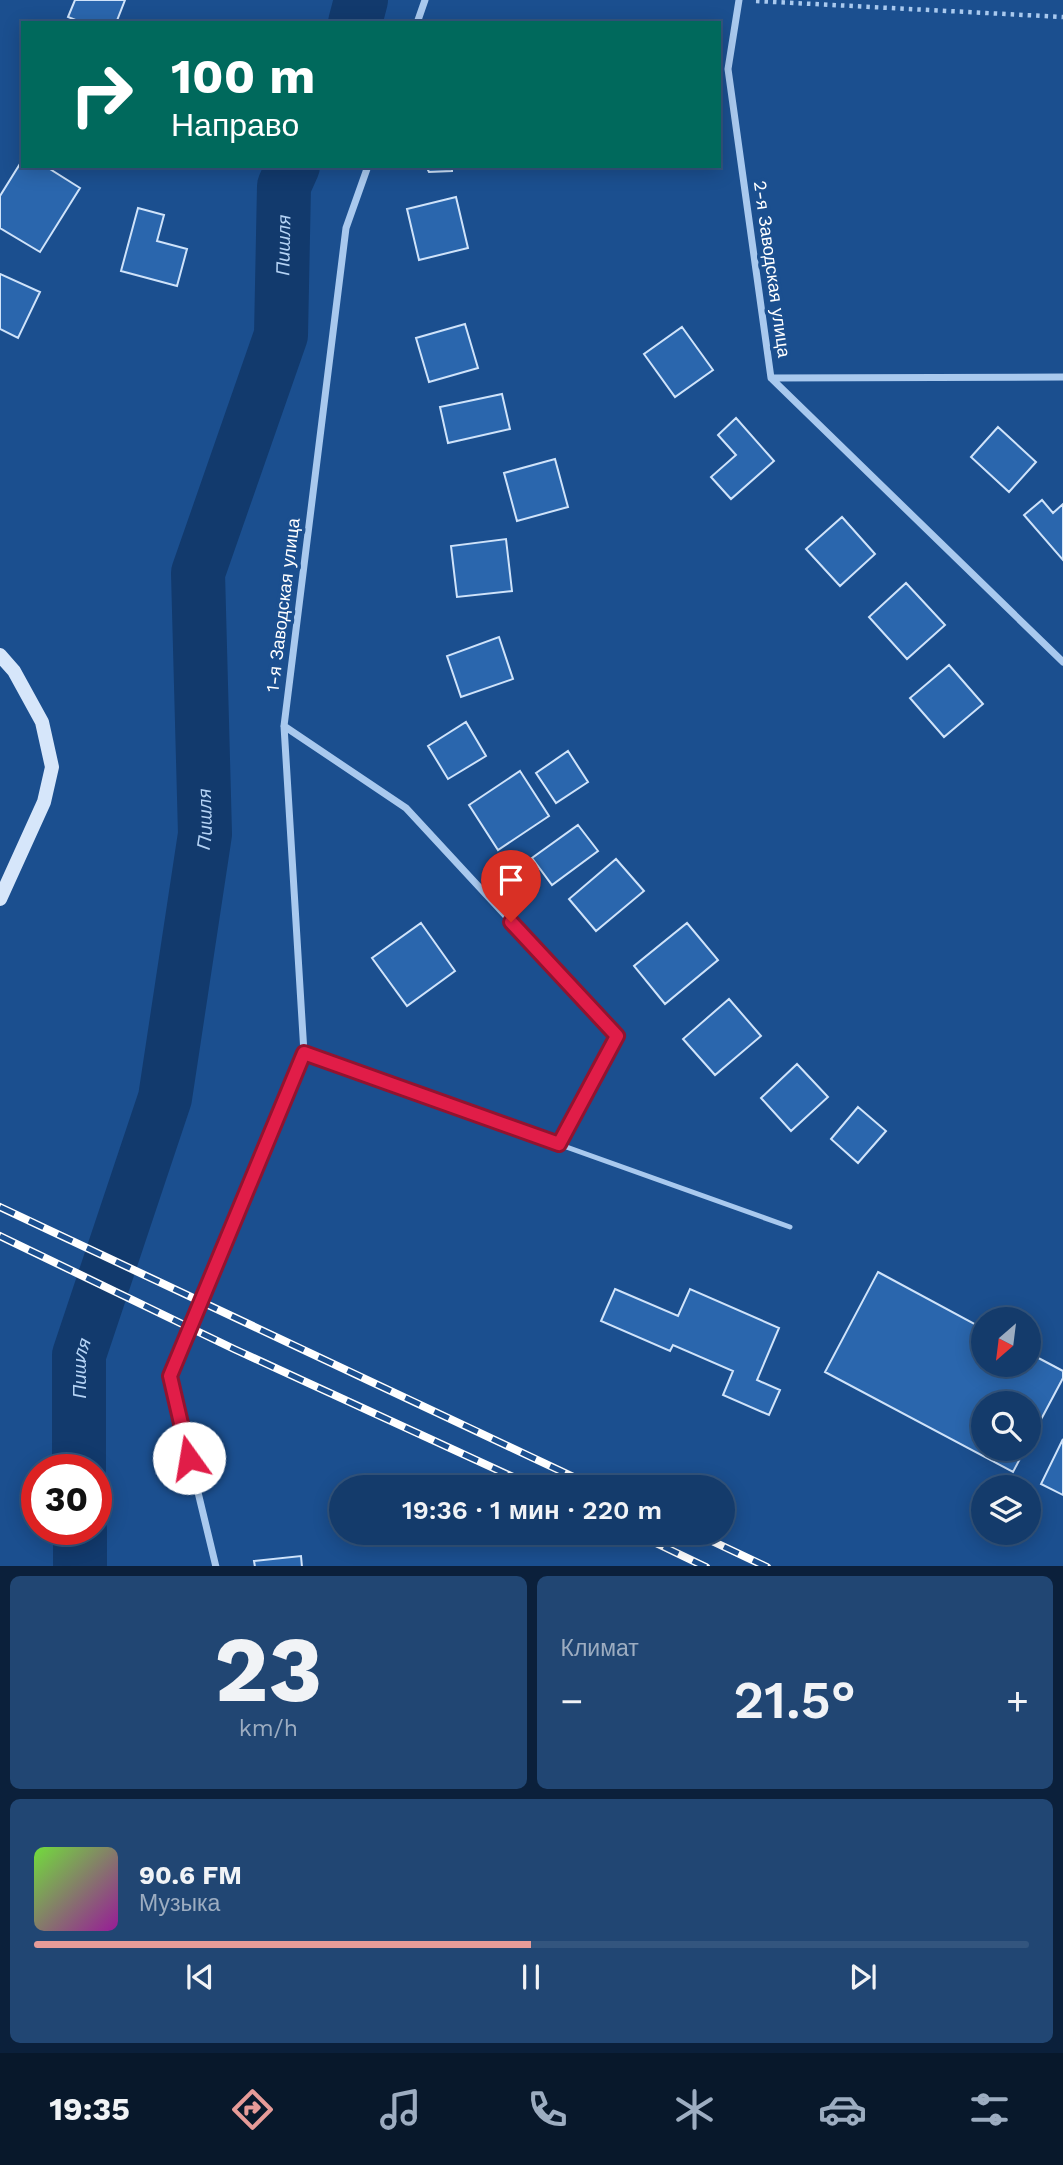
<!DOCTYPE html>
<html lang="ru">
<meta charset="utf-8">
<style>
body{margin:0;font-family:"Work Sans",sans-serif;background:#214673;color:#f1f3f6;height:100vh;display:flex;flex-direction:column;font-size:26px;white-space:nowrap}
*{box-sizing:border-box;margin:0}
p{font-size:23px;color:#9dadc1}
.icon{flex:none;width:38px;height:38px;fill:none;stroke:currentColor;stroke-width:2;stroke-linecap:round;stroke-linejoin:round}
.map{position:relative;height:1566px;overflow:hidden}
.panel{display:flex;flex-direction:column;gap:10px;padding:10px;background:#0b203b;flex:1}
.panel>*{flex:none}
.guide{position:absolute;left:21px;top:21px;width:700px;height:147px;border-radius:0px;box-shadow:0 4px 18px #0003,0 0 0 2px #33557e;background:#00695c;color:#fff;overflow:hidden}
.needle{width:46px;rotate:208deg}
.fabs{position:absolute;left:971px;top:1307px;display:grid;gap:14px}
.fabs a{display:grid;place-items:center;width:70px;height:70px;border-radius:50%;background:#143b6b;box-shadow:0 4px 18px #0003,0 0 0 2px #33557e;font-size:35px}
.speed{position:absolute;left:21px;top:1454px;display:flex;gap:14px;font-size:35px;font-weight:700;text-align:center}
.speed>*{display:grid;place-content:center;width:91px;height:91px;border-radius:50%;background:#143b6b;box-shadow:0 4px 18px #0003,0 0 0 2px #33557e;line-height:1}
.speed .limit{border:10px solid #d22;background:#fff;color:#111}
.pin{position:absolute;display:grid;place-items:center;width:60px;height:60px;color:#fff;margin:-72px -30px;border-radius:50% 50% 50% 0;rotate:-45deg;box-shadow:0 0 7px #0007}
.pin .icon{rotate:45deg}
.me{position:absolute;width:77px;margin:-38px;rotate:347deg;stroke-linejoin:round;filter:drop-shadow(0 0 5px #0008)}
.turn{display:flex;align-items:center;gap:24px;height:147px;padding:0 35px;font-size:32px}
.turn .icon{width:91px;height:91px;stroke-width:2.5}
.turn b{display:block;font-size:49px;line-height:60px}
.big{font-size:52px;font-weight:600;line-height:1.1}
.panel .widget{flex:1;display:flex;flex-direction:column;justify-content:center;gap:10px;min-width:0;padding:0 24px;border-radius:10px;background:#214673}
.panel .dial{align-items:center;gap:0}
.dial b{font-size:91px;line-height:1}
.song{display:flex;align-items:center;gap:21px}
.cover{width:84px;height:84px;border-radius:10px;background:linear-gradient(135deg,hsl(100 70% 55%),hsl(300 70% 35%))}
.played{height:7px;border-radius:4px;background:linear-gradient(90deg,#e69b98 50%,#33557e 50%)}
.keys{display:flex;justify-content:space-around;direction:ltr}
.heat{display:flex;justify-content:space-between;align-items:center;font-size:38px;direction:ltr}
.panel .tiles{flex:1;display:grid;gap:10px;grid-template-columns:1fr 1fr}
.widget:last-child{grid-column:span 2}
.trip{position:absolute;left:329px;top:1475px;width:406px;height:70px;border-radius:35px;background:#143b6b;box-shadow:0 4px 18px #0003,0 0 0 2px #33557e;font-weight:600;line-height:70px;text-align:center}
.menu{display:flex;height:112px;justify-content:space-around;align-items:center;background:#08182b;color:#9dadc1}
.menu .icon{width:49px;height:49px}
.menu .current{color:#e69b98}
.menu b{font-size:32px;color:#f1f3f6}
.map>svg:first-child{display:block}
</style>
<div class="map">
<svg width="1063" height="1567" viewBox="0 0 1063 1567">
<rect width="100%" height="100%" fill="#1b4f8f"/>
<g fill="none" stroke-linecap="round" stroke-linejoin="round">
<g stroke="#123a6d" stroke-width="54">
<path d="M355,23l6,-23"/>
<path id="s1" d="M79,1470v-115l86,-257 40,-264 -7,-261 83,-238 3,-149 9,-20"/>
<path d="M80,1530v37"/>
</g>
</g>
<path fill="#2a66ad" stroke="#cfe3fa" stroke-width="2" d="M75,0h50l-9,23h-33l-15,-6z
M23,159v7h22l35,22 -40,64 -40,-24v-32z
M426,166h26v5l-23,1z
M456,197l12,51 -49,12 -12,-51z
M138,208l26,7 -7,26 30,8 -10,37 -56,-15z
M0,274l40,18 -22,46 -18,-9z
M465,324l13,44 -49,14 -13,-44z
M682,327l31,43 -38,27 -31,-43z
M502,394l8,35 -62,14 -8,-36z
M736,418l38,43 -43,38 -20,-22 25,-22 -18,-20z
M998,427l38,35 -27,30 -38,-35z
M555,459l13,48 -51,14 -13,-48z
M1042,500l11,13 10,-9v56l-39,-45z
M842,517l33,37 -35,32 -34,-37z
M506,539l6,52 -55,6 -6,-51z
M906,583l39,42 -38,34 -38,-42z
M499,637l14,42 -52,18 -14,-41z
M949,665l34,39 -39,33 -34,-39z
M466,722l20,34 -38,23 -20,-33z
M568,751l20,31 -32,21 -20,-30z
M520,771l29,45 -51,34 -29,-45z
M578,825l20,26 -46,34 -20,-27z
M616,859l28,32 -48,40 -27,-32z
M421,923l34,48 -48,35 -35,-48z
M687,923l31,37 -53,44 -31,-38z
M729,999l32,37 -46,39 -32,-36z
M797,1064l31,33 -37,34 -30,-33z
M858,1107l28,24 -28,32 -27,-24z
M878,1272l106,57v36h45v-12l34,18v7l-34,64v-38h-45v45h41l-12,23 -188,-100z
M615,1289l63,27 12,-27 89,39 -22,52 23,10 -11,25 -46,-20 10,-24 -60,-26 -3,6 -69,-30z
M1063,1439v56l-22,-11z
M301,1556l1,11h-47l-1,-6z"/>
<g fill="none" stroke-linecap="round" stroke-linejoin="round">
<path stroke="#a9c9ee" stroke-width="4.5" stroke-dasharray="3.5 5" stroke-linecap="butt" d="M756,1l307,16"/>
<path stroke="#a9c9ee" stroke-width="5" d="M304,1053l486,174"/>
<path stroke="#a9c9ee" stroke-width="7" d="M739,0l-11,69 43,309 292,-1
M417,23l8,-23
M772,379l291,283
M284,726l122,82 211,228 -58,108
M216,1567l-46,-191 134,-323 -20,-327 62,-498 22,-62"/>
<path stroke="#d6e6fa" stroke-width="14" d="M0,655l14,16 28,51 10,45 -8,35 -44,97"/>
<g stroke="#fff" stroke-width="8">
<path id="rail" d="M0,1207l597,281
M0,1236l234,113 303,139
M635,1533l71,34
M695,1533l72,34"/>
</g>
<use href="#rail" stroke="#1b4f8f" stroke-width="5" stroke-dasharray="16" stroke-linecap="butt"/>
</g>
<g fill="none" stroke-linecap="round" stroke-linejoin="round">
<g stroke="#92132f" stroke-width="18">
<path id="route" d="M189,1458l-19,-82 134,-323 255,91 58,-108 -106,-114"/>
</g>
<use href="#route" stroke="#e11d48" stroke-width="12"/>
</g>
<g text-anchor="middle" stroke-width="7" stroke-linejoin="round" paint-order="stroke">
<g font-size="18" fill="#fff" stroke="#1b4f8f">
<text transform="translate(772 269) rotate(82)" y="6">2-я Заводская улица</text>
<text transform="translate(283 605) rotate(-83)" y="6">1-я Заводская улица</text>
</g>
<g font-size="19" font-style="italic" fill="#b5d3f5" stroke="#1b4f8f">
<text dy="7" stroke="none"><textPath href="#s1" startOffset="1256">Пишля</textPath></text>
<text dy="7" stroke="none"><textPath href="#s1" startOffset="668">Пишля</textPath></text>
<text dy="7" stroke="none"><textPath href="#s1" startOffset="102">Пишля</textPath></text>
</g>
</g>
</svg>
<div class="fabs">
<a><svg class="needle" viewBox="-14 -14 28 28"><path d="M0-13l5 13h-10z" fill="#e53935"/><path d="M0 13l5-13h-10z" fill="#9dadc1"/></svg></a>
<a><svg class="icon" aria-label="search" viewBox="0 0 24 24"><circle cx="10" cy="10" r="6"/><path d="M15 15l6 6"/></svg></a>
<a><svg class="icon" aria-label="layers" viewBox="0 0 24 24"><path d="M12 4l9 5-9 5-9-5zM3 14l9 5 9-5"/></svg></a>
</div>
<div class="speed"><div class="limit">30</div></div>
<div class="pin" style="left:511px;top:922px;background:#d93025"><svg class="icon" aria-label="arrive" viewBox="0 0 24 24"><path d="M6 21V4h12l-3 4 3 4H6"/></svg></div>
<svg class="me" style="left:189px;top:1458px" viewBox="-20 -20 40 40"><circle r="19" fill="#fff"/><path d="M0-13L10 11 0 6-10 11z" fill="#e11d48"/></svg>
<div class="trip">19:36 · 1 мин · 220 m</div>
<div class="guide">
<div class="turn"><svg class="icon" aria-label="right" viewBox="0 0 24 24"><path d="M7 20v-9h11M14 6l5 5-5 5"/></svg><div><b>100 m</b>Направо</div></div>
</div>
</div>
<section class="panel">
<div class="tiles">
<div class="widget dial"><b>23</b><p>km/h</p></div>
<div class="widget"><p>Климат</p>
<div class="heat"><a>−</a><b class="big">21.5°</b><a>+</a></div>
</div>
<div class="widget">
<div class="song"><i class="cover"></i><div><b>90.6 FM</b><p>Музыка</p></div></div>
<div class="played"></div>
<div class="keys"><svg class="icon" aria-label="previous" viewBox="0 0 24 24"><path d="M18 5L8 12l10 7zM5 5v14"/></svg><svg class="icon" aria-label="pause" viewBox="0 0 24 24"><path d="M8 5v14M16 5v14"/></svg><svg class="icon" aria-label="next" viewBox="0 0 24 24"><path d="M6 5l10 7-10 7zM19 5v14"/></svg></div>
</div>
</div>
</section>
<nav class="menu">
<b>19:35</b>
<svg class="icon current" aria-label="directions" viewBox="0 0 24 24"><path d="M12 3l9 9-9 9-9-9zM9 14v-3h6M13 9l2 2-2 2"/></svg>
<svg class="icon" aria-label="music" viewBox="0 0 24 24"><path d="M9 18V5l10-2v13"/><circle cx="6" cy="18" r="3"/><circle cx="16" cy="16" r="3"/></svg>
<svg class="icon" aria-label="phone" viewBox="0 0 24 24"><path d="M5 4h4l2 5-3 2q2 4 5 5l2-3 5 2v4C11 20 4 13 5 4z"/></svg>
<svg class="icon" aria-label="climate" viewBox="0 0 24 24"><path d="M12 3v18M4 7l16 10M4 17L20 7"/></svg>
<svg class="icon" aria-label="car" viewBox="0 0 24 24"><path d="M5 17H2v-5l4-1 3-4h7l3 4 3 1v5h-3M9 17h6M6 11h13"/><circle cx="7" cy="17" r="2"/><circle cx="17" cy="17" r="2"/></svg>
<svg class="icon" aria-label="filters" viewBox="0 0 24 24"><path d="M4 7h16M4 17h16"/><circle cx="9" cy="7" r="2"/><circle cx="15" cy="17" r="2"/></svg>
</nav>
